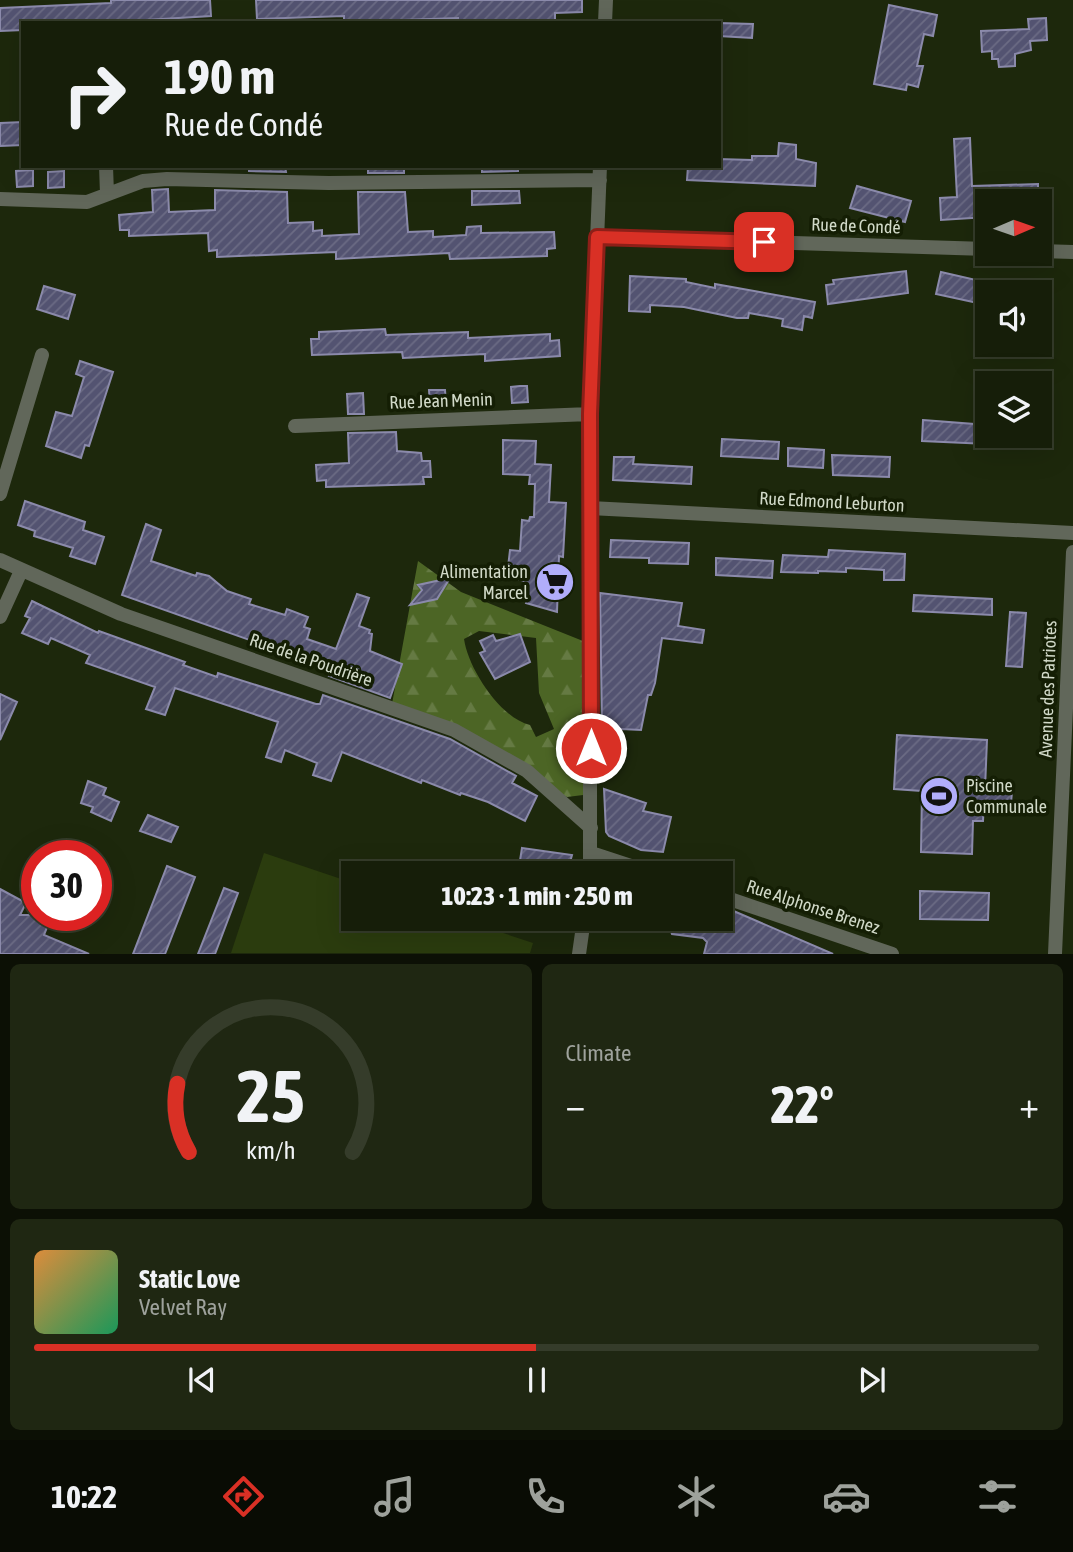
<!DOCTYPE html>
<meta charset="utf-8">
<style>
body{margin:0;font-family:"Asap Condensed",sans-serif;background:#1f2712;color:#f1f3f6;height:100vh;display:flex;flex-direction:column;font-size:26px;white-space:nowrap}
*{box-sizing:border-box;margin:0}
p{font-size:23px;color:#9ea29c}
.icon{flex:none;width:38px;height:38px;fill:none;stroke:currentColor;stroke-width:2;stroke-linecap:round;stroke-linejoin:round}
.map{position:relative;height:954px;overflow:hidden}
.side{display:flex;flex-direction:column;gap:10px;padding:10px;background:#0c1005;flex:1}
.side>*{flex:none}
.banner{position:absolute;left:21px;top:21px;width:700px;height:147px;border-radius:0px;box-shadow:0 7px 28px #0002,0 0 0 2px #353c2a;background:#161e09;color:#f1f3f6;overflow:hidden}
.needle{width:46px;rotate:88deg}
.buttons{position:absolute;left:975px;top:189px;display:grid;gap:14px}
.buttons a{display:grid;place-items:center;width:77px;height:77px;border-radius:0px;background:#161e09;box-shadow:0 7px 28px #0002,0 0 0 2px #353c2a;font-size:35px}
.speed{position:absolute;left:21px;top:840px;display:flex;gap:14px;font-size:35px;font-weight:700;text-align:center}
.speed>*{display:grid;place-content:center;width:91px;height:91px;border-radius:50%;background:#161e09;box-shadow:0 7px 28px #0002,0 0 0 2px #353c2a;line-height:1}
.speed .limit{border:10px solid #d22;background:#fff;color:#111}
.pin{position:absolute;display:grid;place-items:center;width:60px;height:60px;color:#fff;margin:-30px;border-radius:14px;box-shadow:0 4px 10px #0006}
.me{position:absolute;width:77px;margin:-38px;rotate:0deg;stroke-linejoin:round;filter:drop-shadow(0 0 5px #0008)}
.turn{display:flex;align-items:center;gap:24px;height:147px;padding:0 28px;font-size:32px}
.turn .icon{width:91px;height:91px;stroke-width:2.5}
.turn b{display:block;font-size:49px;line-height:60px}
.big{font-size:52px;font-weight:800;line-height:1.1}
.side .tile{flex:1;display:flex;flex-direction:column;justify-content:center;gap:10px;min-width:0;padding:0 24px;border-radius:10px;background:#1f2712}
.side .dial{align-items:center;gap:0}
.dial svg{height:182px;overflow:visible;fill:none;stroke:#353c2a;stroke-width:7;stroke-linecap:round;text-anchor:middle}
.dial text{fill:#f1f3f6;stroke:none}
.song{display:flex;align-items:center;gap:21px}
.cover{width:84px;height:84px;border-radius:10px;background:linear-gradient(135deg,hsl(30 70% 55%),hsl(150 70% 35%))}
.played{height:7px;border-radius:4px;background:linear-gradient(90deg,#d93025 50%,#353c2a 50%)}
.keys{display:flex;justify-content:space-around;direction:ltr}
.heat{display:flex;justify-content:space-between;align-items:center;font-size:38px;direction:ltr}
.side .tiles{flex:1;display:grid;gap:10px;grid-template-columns:1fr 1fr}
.tile:last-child{grid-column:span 2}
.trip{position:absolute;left:341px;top:861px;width:392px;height:70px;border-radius:0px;background:#161e09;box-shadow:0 7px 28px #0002,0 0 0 2px #353c2a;font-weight:800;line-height:70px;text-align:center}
.tabs{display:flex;height:112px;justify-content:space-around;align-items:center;background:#090c04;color:#9ea29c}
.tabs .icon{width:49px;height:49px}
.tabs .current{color:#d93025}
.tabs b{font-size:32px;color:#f1f3f6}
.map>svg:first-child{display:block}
</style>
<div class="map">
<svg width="1073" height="954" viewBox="0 0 1073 954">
<defs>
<pattern id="forest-firs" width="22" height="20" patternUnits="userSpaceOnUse" patternTransform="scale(1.75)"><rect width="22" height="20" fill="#4c6525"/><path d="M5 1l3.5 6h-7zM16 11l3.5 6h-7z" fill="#657a43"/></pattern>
<pattern id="building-hatch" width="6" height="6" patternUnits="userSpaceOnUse" patternTransform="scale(1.75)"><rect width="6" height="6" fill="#535371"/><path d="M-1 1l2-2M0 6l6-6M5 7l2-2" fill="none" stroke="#6b6b84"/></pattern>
</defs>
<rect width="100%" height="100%" fill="#1d280c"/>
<path fill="#2b3c0e" d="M264,853l89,30 1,36h107l72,24 -3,10h-299z"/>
<path fill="url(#forest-firs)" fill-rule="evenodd" d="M418,561l43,31 122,49v154l-16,2 -175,-93zM479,631l57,7 3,55 15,36 -18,8 -6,-12c-30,-7 -62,-57 -66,-86z"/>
<path fill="url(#building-hatch)" stroke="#8b8aab" stroke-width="2" d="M111,0h99l1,16 -115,7h-73v7l-23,1v-23l111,-5z
M256,0h326v12l-27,1v7l-71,3h-26v-5l-114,4v-6l-87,3z
M889,5l48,10 -4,21 -9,-2 -7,32h6l-5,21 -11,-3 -1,6 -32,-6z
M1046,18l1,22 -17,1 1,9 -16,4v12l-16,1 -1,-8h-6v-8l-10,1 -1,-21 48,-2 -1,-10z
M719,23l34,1 -1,14 -33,-2z
M23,122v23l-23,1v-23z
M970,138l2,48 66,-2v17h-51v16l-46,3 -1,-22 17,-1 -3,-58z
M779,143l17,2v14l20,4 -1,23 -128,-6 1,-14h31v-7l33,1v-4h26z
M249,166h36l1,6 -37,-1z
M368,166h36v7h-36z
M482,166h36v5l-36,1z
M33,170v16l-16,1 -1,-16z
M64,171v16l-16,1v-16z
M857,186l54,15 -6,21 -55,-14z
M168,189l1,23 46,-2v-20l72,2 1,31 25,-1v9l9,-1v6l37,-2 -1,-42h47l3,40 25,-1v6l33,-2 1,-8 14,-1v7l73,-1 1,16 -8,1v7l-97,3 -1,-6 -113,6v-7l-119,5v-7l-8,1 -1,-18 -79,3v-6h-9l-1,-15 34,-3 -1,-22z
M472,191h47l1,12 -48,2z
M906,271l2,22 -80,11 -2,-19 8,-1 -1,-4z
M941,272l48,11 -2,22 -51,-11z
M630,276l56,3v3l29,6v-4l100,18 -3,16 -8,-2 -2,14 -20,-4 1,-7 -34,-6 -1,5h-11l-53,-11 -34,-2v7l-21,-1z
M44,286l31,9 -7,24 -31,-10z
M385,329l1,6 82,-3v6l82,-4v7l9,-1 1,16 -75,5v-7l-82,4 -1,-6 -90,3 -1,-16h8v-7z
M80,361l33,11 -24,74 -4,-1 -4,13 -35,-12 10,-34 16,4 12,-39 -8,-3z
M520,386h7l1,16 -16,1 -1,-16z
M429,390h16l1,15 -16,1z
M363,393l1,21h-16l-1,-20z
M923,420l64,5v19l-65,-3z
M396,432l1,19 24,2 1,8h8l1,16h-8l1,7 -98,3v-7l-9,1 -1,-16 33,-2 -1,-30z
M722,439l57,3 -1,17 -57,-3z
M503,440l33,1 -1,23 16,1 -2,37 17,1 -3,54 -4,-1 -2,56 -31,-9 1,-4 -5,-1 5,-16 -20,-6 3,-26 10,1 2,-31 7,1 1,-4h4l1,-33h-6l1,-9 -27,-1z
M788,448l36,2 -1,18 -35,-2z
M832,455l58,2 -1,20 -56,-2z
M614,457h20l-1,7 59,3 -1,17 -78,-4z
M25,501l60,21 -2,8 21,7 -9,27 -25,-8 3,-8 -39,-12 1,-5 -17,-6z
M146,524l15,6 -10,31 45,15 1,-3 12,3 18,15 24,8 -2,5 36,11 2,-6 21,8 -4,10 6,2 -3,10 29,10 21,-55 12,4 -10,28 11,4 -1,3 3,1 -2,17 32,13 -12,34 -61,-22 3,-7 -210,-74z
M611,540l78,3 -1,21 -39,-1v-5l-39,-1z
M829,550l76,4 -1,26h-20v-10l-38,-2v4l-28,-1v2l-37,-1 2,-17 45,2z
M716,558l57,3 -1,17 -56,-3z
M450,578l-13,21 -27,6 12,-15 -4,-5z
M600,593l82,10 -4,23 26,4 -2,13 -40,-5 -7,45 -4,12h-3l-7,35 -20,-1 -12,49 -4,-1 -3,-52z
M914,595l78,4v16l-79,-4z
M32,601l66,32 1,-2 86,31 -2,3 34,12 1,-4 98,31h4l3,-9 127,44 66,37 -4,7 25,13 -12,25 -37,-19 -27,-9 -1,2 -38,-15 -1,3 -79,-31 -11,29 -18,-6 4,-12 -32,-13 -4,12 -15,-5 12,-35 -103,-34 -10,27 -19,-6 9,-22 -69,-24 4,-8 -39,-17 -3,6 -26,-11 8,-15 -5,-2z
M1010,612l16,1 -4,54 -16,-1z
M520,634l10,28 -35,17 -15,-26 5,-2 -5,-10 13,-6 3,6z
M0,694l17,8 -17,38z
M897,735l90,5 -2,49 27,3 -1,11 -27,-1 -1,19h-10l-1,33 -51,-2 1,-61 -28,-2z
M88,781l18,7 -3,7 16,7 -8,19 -20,-9 2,-5 -12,-4z
M604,789l42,14 -3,8 28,6 -8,35 -22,-2 -32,-14 -3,-4z
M148,815l30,12 -7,15 -31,-11z
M522,848l50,7 -5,18h-49z
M167,866l28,11 -30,77h-32z
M224,888l14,5 -23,61h-17z
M0,889l26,14 -6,12h32l-8,20 45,19h-89z
M920,891l69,2 -1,27 -68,-1z
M721,906l8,3 104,45h-129l3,-12 -4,-4 -31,-4 -5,-15h54z"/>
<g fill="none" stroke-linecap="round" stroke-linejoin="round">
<path stroke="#61675a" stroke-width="14" d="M605,23l1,-23
M106,166l1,28
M0,199l87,3 56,-21 24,-2 162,4 271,-3
M597,237l390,12
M1040,251l33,1
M295,426l295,-12
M0,494l42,-139
M590,508l483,25
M0,560l121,54 333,116 73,41 64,57
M0,617l21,-46
M591,853l61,20
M590,873v-459l10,-248
M721,896l171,58
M579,954l5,-35
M1055,954l18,-402"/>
</g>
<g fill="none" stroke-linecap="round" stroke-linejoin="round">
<g stroke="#8d1f18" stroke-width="18">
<path id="route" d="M591,748l-1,-334 7,-177 167,5"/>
</g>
<use href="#route" stroke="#d93025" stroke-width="12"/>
</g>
<defs>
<g id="supermarket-disc" transform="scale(2.0125)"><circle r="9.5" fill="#b1adfa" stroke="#141e04"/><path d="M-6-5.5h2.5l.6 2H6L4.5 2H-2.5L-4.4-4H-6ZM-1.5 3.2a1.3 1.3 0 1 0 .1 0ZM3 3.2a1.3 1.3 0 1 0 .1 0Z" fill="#111"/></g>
<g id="stadium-disc" transform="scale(2.0125)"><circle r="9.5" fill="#b1adfa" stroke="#141e04"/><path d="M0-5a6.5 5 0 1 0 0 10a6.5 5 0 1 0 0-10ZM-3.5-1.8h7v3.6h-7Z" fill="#111"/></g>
</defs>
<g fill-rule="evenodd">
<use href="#supermarket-disc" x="555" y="582"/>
<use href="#stadium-disc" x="939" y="796"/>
</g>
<g text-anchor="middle" stroke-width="7" stroke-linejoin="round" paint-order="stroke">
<g font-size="18" fill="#d1d9c8" stroke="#141e04">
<text transform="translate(856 226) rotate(2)" y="6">Rue de Condé</text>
<text transform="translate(441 401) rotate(-2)" y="6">Rue Jean Menin</text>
<text transform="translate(832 502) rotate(3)" y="6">Rue Edmond Leburton</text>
<text transform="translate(311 660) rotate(19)" y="6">Rue de la Poudrière</text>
<text transform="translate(1048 689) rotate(-88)" y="6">Avenue des Patriotes</text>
<text transform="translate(813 907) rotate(18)" y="6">Rue Alphonse Brenez</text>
</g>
<g font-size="18" fill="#d1d9c8" stroke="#141e04" text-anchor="end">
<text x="528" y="578">Alimentation<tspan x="528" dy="21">Marcel</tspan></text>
<text x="966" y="792" text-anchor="start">Piscine<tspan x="966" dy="21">Communale</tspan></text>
</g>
</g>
</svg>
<div class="buttons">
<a><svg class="needle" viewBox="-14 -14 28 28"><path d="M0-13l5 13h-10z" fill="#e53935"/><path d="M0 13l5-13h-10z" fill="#9ea29c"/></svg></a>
<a><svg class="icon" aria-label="sound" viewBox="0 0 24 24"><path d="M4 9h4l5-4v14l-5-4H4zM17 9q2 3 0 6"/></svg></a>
<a><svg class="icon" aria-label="layers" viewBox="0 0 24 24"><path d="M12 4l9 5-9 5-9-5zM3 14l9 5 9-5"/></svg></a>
</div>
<div class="speed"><div class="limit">30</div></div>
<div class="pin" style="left:764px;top:242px;background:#d93025"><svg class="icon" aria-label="arrive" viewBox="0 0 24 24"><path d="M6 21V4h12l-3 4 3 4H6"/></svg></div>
<svg class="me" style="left:591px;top:748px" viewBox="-20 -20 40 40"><circle r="17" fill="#d93025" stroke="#fff" stroke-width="3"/><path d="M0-11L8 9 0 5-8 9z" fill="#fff"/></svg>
<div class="trip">10:23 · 1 min · 250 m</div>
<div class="banner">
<div class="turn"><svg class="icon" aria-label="right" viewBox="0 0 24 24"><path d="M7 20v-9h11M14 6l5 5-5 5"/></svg><div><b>190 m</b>Rue de Condé</div></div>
</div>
</div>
<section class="side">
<div class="tiles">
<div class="tile dial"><svg viewBox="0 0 100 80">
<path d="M14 69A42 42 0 1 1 86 69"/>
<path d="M14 69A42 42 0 0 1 9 39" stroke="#d93025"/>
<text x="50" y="56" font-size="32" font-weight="700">25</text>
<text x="50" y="72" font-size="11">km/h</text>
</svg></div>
<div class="tile"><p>Climate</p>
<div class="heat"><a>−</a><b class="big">22°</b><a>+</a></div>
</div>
<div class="tile">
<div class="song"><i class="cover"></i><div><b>Static Love</b><p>Velvet Ray</p></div></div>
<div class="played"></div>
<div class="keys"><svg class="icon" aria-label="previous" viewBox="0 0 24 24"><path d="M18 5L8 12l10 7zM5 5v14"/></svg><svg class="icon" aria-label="pause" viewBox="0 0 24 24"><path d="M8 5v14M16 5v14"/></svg><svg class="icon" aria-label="next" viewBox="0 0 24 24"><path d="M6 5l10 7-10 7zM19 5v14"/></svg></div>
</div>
</div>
</section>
<nav class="tabs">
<b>10:22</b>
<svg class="icon current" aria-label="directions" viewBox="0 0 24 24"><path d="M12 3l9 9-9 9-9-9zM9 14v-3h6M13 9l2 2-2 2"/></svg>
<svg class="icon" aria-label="music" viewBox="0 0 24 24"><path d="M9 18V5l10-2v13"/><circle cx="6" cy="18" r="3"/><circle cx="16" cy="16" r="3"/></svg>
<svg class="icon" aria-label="phone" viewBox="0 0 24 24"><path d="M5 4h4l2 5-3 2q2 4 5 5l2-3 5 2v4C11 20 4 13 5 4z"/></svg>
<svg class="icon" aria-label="climate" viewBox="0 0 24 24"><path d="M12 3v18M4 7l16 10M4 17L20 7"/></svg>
<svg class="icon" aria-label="car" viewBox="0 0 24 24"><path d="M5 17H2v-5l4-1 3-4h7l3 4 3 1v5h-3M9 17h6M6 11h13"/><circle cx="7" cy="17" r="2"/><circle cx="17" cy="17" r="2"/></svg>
<svg class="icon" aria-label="filters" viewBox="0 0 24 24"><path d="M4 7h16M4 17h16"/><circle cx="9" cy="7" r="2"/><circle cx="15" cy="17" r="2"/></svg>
</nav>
